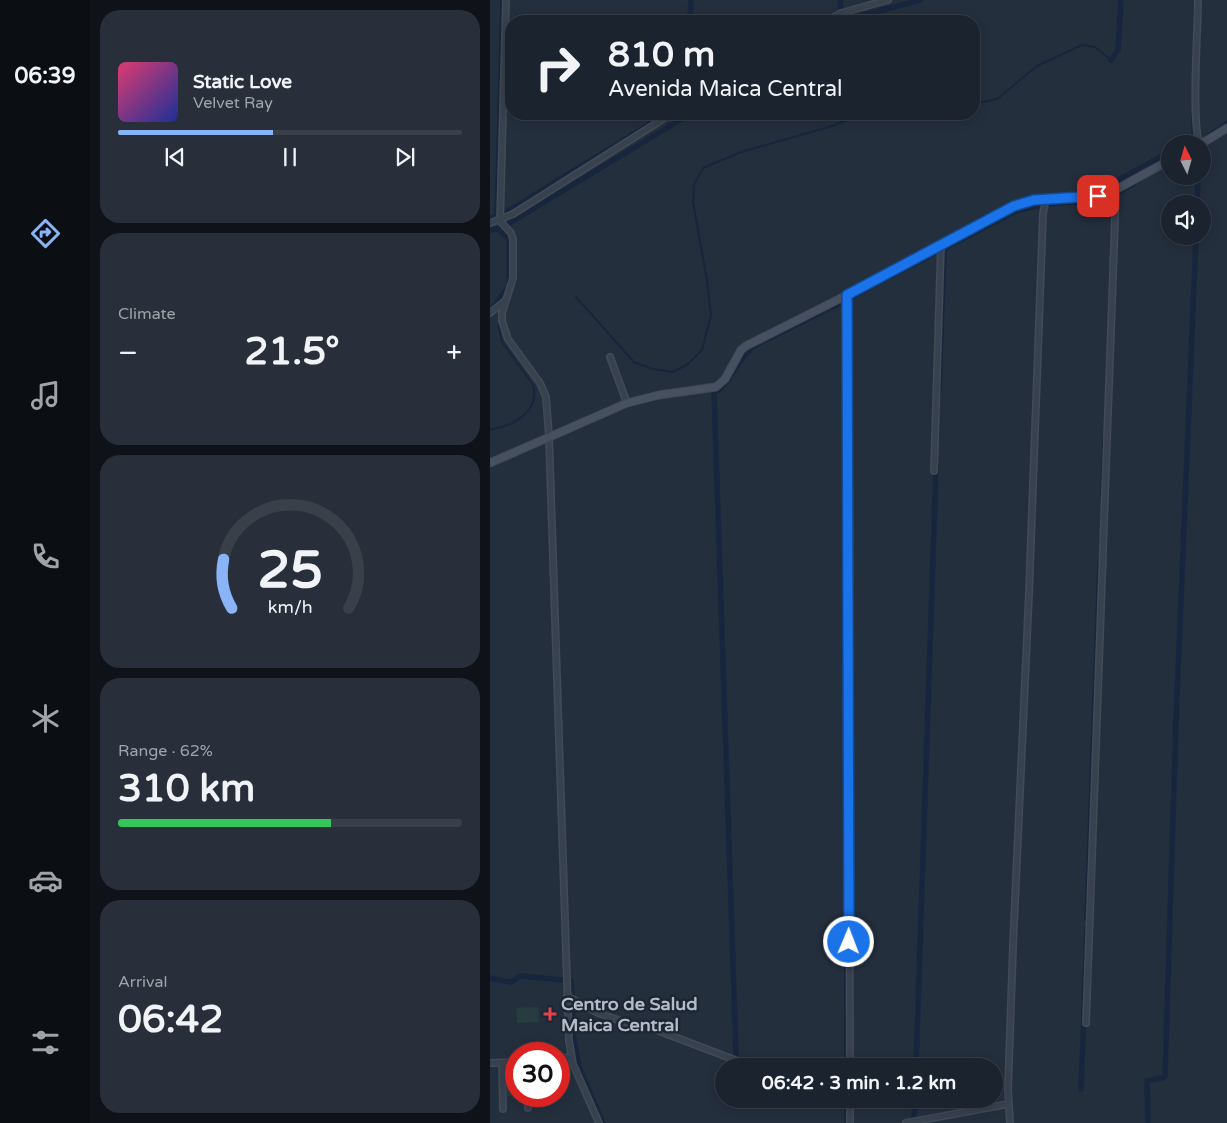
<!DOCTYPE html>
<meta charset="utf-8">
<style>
body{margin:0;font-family:"Varela Round",sans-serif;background:#282f3a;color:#f1f3f6;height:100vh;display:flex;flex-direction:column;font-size:19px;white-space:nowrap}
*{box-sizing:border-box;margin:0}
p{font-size:16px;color:#a0a4aa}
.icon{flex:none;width:28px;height:28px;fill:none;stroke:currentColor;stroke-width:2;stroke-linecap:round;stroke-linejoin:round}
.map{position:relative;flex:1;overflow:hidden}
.drawer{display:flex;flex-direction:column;gap:10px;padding:10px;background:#0f1319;width:400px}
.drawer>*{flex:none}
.banner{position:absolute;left:15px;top:15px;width:475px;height:105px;border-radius:20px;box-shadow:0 2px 12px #0003,0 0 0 1px #39404a;background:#1b232e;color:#f1f3f6;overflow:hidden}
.needle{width:32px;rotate:355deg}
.buttons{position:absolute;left:671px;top:135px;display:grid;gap:10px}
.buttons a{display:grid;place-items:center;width:50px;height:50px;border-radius:50%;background:#1b232e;box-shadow:0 2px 12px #0003,0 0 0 1px #39404a;font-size:25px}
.speed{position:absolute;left:15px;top:1042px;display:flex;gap:10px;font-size:25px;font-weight:700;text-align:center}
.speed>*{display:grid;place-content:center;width:65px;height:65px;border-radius:50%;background:#1b232e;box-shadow:0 2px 12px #0003,0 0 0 1px #39404a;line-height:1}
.speed .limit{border:8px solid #d22;background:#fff;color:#111}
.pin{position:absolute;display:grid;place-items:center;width:42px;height:42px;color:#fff;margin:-21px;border-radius:10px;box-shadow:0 2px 8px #0006}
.me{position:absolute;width:55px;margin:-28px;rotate:1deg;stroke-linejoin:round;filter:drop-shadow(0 0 4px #0008)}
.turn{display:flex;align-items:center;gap:18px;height:105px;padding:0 20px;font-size:22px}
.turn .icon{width:65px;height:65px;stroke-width:2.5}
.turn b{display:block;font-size:35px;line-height:42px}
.big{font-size:38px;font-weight:700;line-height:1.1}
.drawer .tile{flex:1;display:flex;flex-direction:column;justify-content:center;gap:8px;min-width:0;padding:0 18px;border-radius:20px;background:#282f3a}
.drawer .dial{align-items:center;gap:0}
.dial svg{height:130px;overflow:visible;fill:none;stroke:#39404a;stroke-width:7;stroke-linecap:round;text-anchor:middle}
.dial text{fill:#f1f3f6;stroke:none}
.song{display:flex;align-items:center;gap:15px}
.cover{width:60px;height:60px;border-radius:8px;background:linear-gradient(135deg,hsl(340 70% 55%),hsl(230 70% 35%))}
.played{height:5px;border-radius:2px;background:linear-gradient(90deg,#8ab4f8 45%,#39404a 45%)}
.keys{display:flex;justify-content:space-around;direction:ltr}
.heat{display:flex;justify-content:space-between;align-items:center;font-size:28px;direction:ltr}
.charge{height:8px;border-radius:4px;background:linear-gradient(90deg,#34c759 62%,#39404a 0)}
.trip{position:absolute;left:225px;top:1058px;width:288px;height:50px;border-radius:25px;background:#1b232e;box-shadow:0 2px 12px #0003,0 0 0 1px #39404a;font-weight:700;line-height:50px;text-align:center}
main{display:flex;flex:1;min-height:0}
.tabs{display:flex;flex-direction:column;width:90px;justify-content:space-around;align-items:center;background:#0b0e12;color:#a0a4aa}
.tabs .icon{width:35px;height:35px}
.tabs .selected{color:#8ab4f8}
.tabs b{font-size:22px;color:#f1f3f6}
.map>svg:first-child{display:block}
</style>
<main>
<nav class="tabs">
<b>06:39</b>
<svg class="icon selected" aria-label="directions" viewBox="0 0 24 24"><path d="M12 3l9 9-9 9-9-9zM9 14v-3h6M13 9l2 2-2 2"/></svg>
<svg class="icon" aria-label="music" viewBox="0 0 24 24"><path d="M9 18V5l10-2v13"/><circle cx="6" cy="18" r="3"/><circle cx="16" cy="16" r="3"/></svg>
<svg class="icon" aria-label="phone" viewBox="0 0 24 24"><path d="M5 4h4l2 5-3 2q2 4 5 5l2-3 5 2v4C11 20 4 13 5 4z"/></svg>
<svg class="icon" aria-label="climate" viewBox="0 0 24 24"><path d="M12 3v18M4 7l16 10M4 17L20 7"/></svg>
<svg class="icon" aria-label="car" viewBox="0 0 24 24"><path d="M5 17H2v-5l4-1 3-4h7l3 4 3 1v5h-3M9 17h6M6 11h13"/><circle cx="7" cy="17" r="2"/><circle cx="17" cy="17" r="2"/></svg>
<svg class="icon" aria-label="filters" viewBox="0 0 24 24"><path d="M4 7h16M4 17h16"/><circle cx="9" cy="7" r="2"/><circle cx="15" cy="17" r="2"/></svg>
</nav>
<section class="drawer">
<div class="tile">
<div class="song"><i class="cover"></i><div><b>Static Love</b><p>Velvet Ray</p></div></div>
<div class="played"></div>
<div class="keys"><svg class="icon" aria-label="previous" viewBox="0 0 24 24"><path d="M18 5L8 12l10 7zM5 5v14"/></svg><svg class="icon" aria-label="pause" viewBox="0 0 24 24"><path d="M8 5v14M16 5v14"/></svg><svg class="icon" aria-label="next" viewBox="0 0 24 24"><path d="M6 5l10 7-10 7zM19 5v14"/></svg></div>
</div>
<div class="tile"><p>Climate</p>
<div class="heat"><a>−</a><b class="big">21.5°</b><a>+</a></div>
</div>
<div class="tile dial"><svg viewBox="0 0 100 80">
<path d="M14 69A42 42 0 1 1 86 69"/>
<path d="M14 69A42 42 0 0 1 9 39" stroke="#8ab4f8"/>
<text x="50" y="56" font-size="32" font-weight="700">25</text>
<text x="50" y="72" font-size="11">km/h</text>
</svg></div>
<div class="tile"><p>Range · 62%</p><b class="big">310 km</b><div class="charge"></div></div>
<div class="tile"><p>Arrival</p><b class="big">06:42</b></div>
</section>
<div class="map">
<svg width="737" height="1123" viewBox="0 0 737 1123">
<rect width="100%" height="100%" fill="#242f3e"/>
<path fill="#263c3f" d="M48,1007l1,15 -22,1 -1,-15z
M26,1065v31h-10l-2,-30z"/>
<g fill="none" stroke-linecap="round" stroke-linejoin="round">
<path stroke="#17263c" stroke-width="2" d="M484,104l23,-5 40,-33 45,-21 13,2 16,13
M86,297l58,65 19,7 20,3 15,-8 14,-14 9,-35 -4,-35 -14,-78 1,-18 9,-16 38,-16 91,-26 31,-12
M0,430c22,-4 51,-18 43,-45l-31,-43 -4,-17"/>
<path stroke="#17263c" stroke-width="5.5" d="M200,21l1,-21
M330,21l21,-10 -1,-11
M351,21l79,-21
M621,60l7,-10 3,-50
M720,135l17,-11
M696,144l8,-4v-23
M601,188l15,-1 64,-35
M630,192l19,-12
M560,204l55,-4 7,-3
M707,204l1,-28
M15,213l161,-99
M7,216l6,-215
M0,219l8,-3
M18,224l182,-110
M0,230l8,-1 11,10v47l-16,22
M453,249l73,-38 24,-6
M361,297l86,-45
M228,391c15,-13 20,-33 36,-45l90,-45 3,756
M449,392l5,-143
M224,393l22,661
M613,495l2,-56
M597,919l13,-358
M0,978l15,3 6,1 9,-6 43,4
M81,981l1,13
M82,1003l2,38 5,26 24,56
M357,1065v1
M426,1066l20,-600
M591,1089l6,-160
M357,1099v24
M424,1118l1,-19
M658,1123l-1,-42 18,-4 11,-357 20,-484"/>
<g stroke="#414a57" stroke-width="8">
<path id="street" d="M16,0l-6,221 11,12 2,6v39l-11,35v8l6,18 32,44 6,14 3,39 20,605 4,23 26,59
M708,0c0,26 -7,126 2,144
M335,21l16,-8 47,-13
M0,223l23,-9 158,-100
M357,295l3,771
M0,313l15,-12
M120,357l17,46
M444,471l7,-227
M77,996l31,17 26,9 27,6 100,38 99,-5
M596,1023l30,-833
M69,1058l12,-1
M0,1063l26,-1
M12,1063l1,46
M38,1108v-12
M360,1123v-24
M416,1123l102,-19
M520,1123l-2,-33 5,-144 16,-353 14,-379 3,-16"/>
</g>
<g stroke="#414a57" stroke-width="9">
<path id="secondary" d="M711,144l26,-16
M0,463l137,-60 32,-8 57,-8 9,-8 16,-29 5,-4 101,-51 167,-89 20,-6 72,-5 64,-35"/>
</g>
<use href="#street" stroke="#38414e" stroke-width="5"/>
<use href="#secondary" stroke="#465061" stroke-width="7"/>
</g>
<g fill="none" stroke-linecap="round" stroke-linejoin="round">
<g stroke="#114b97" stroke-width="12">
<path id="route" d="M359,942l-2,-647 167,-89 20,-6 64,-4"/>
</g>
<use href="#route" stroke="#1a73e8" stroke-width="9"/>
</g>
<path fill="#e0444e" stroke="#1d2633" stroke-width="2" d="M57.5 1006.5h5v5h5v5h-5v5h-5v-5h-5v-5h5z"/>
<g text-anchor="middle" stroke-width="5" stroke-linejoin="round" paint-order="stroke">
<g font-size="18" font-weight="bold" fill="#b4bcc9" stroke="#1d2633" text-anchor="start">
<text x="71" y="1010">Centro de Salud<tspan x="71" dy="21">Maica Central</tspan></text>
</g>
</g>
</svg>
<div class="buttons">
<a><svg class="needle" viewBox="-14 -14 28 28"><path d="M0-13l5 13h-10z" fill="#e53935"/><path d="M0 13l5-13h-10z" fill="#a0a4aa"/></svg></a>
<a><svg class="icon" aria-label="sound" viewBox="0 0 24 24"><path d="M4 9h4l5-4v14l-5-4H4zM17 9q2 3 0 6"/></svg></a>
</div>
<div class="speed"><div class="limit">30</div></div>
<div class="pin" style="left:608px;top:196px;background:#d93025"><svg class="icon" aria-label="arrive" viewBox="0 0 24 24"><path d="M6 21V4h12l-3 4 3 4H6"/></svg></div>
<svg class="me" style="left:359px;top:942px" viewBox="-20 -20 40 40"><circle r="17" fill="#1a73e8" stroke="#fff" stroke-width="3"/><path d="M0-11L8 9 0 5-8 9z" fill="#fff"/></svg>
<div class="trip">06:42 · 3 min · 1.2 km</div>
<div class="banner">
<div class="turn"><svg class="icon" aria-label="right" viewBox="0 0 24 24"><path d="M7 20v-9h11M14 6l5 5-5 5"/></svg><div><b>810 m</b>Avenida Maica Central</div></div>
</div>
</div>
</main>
